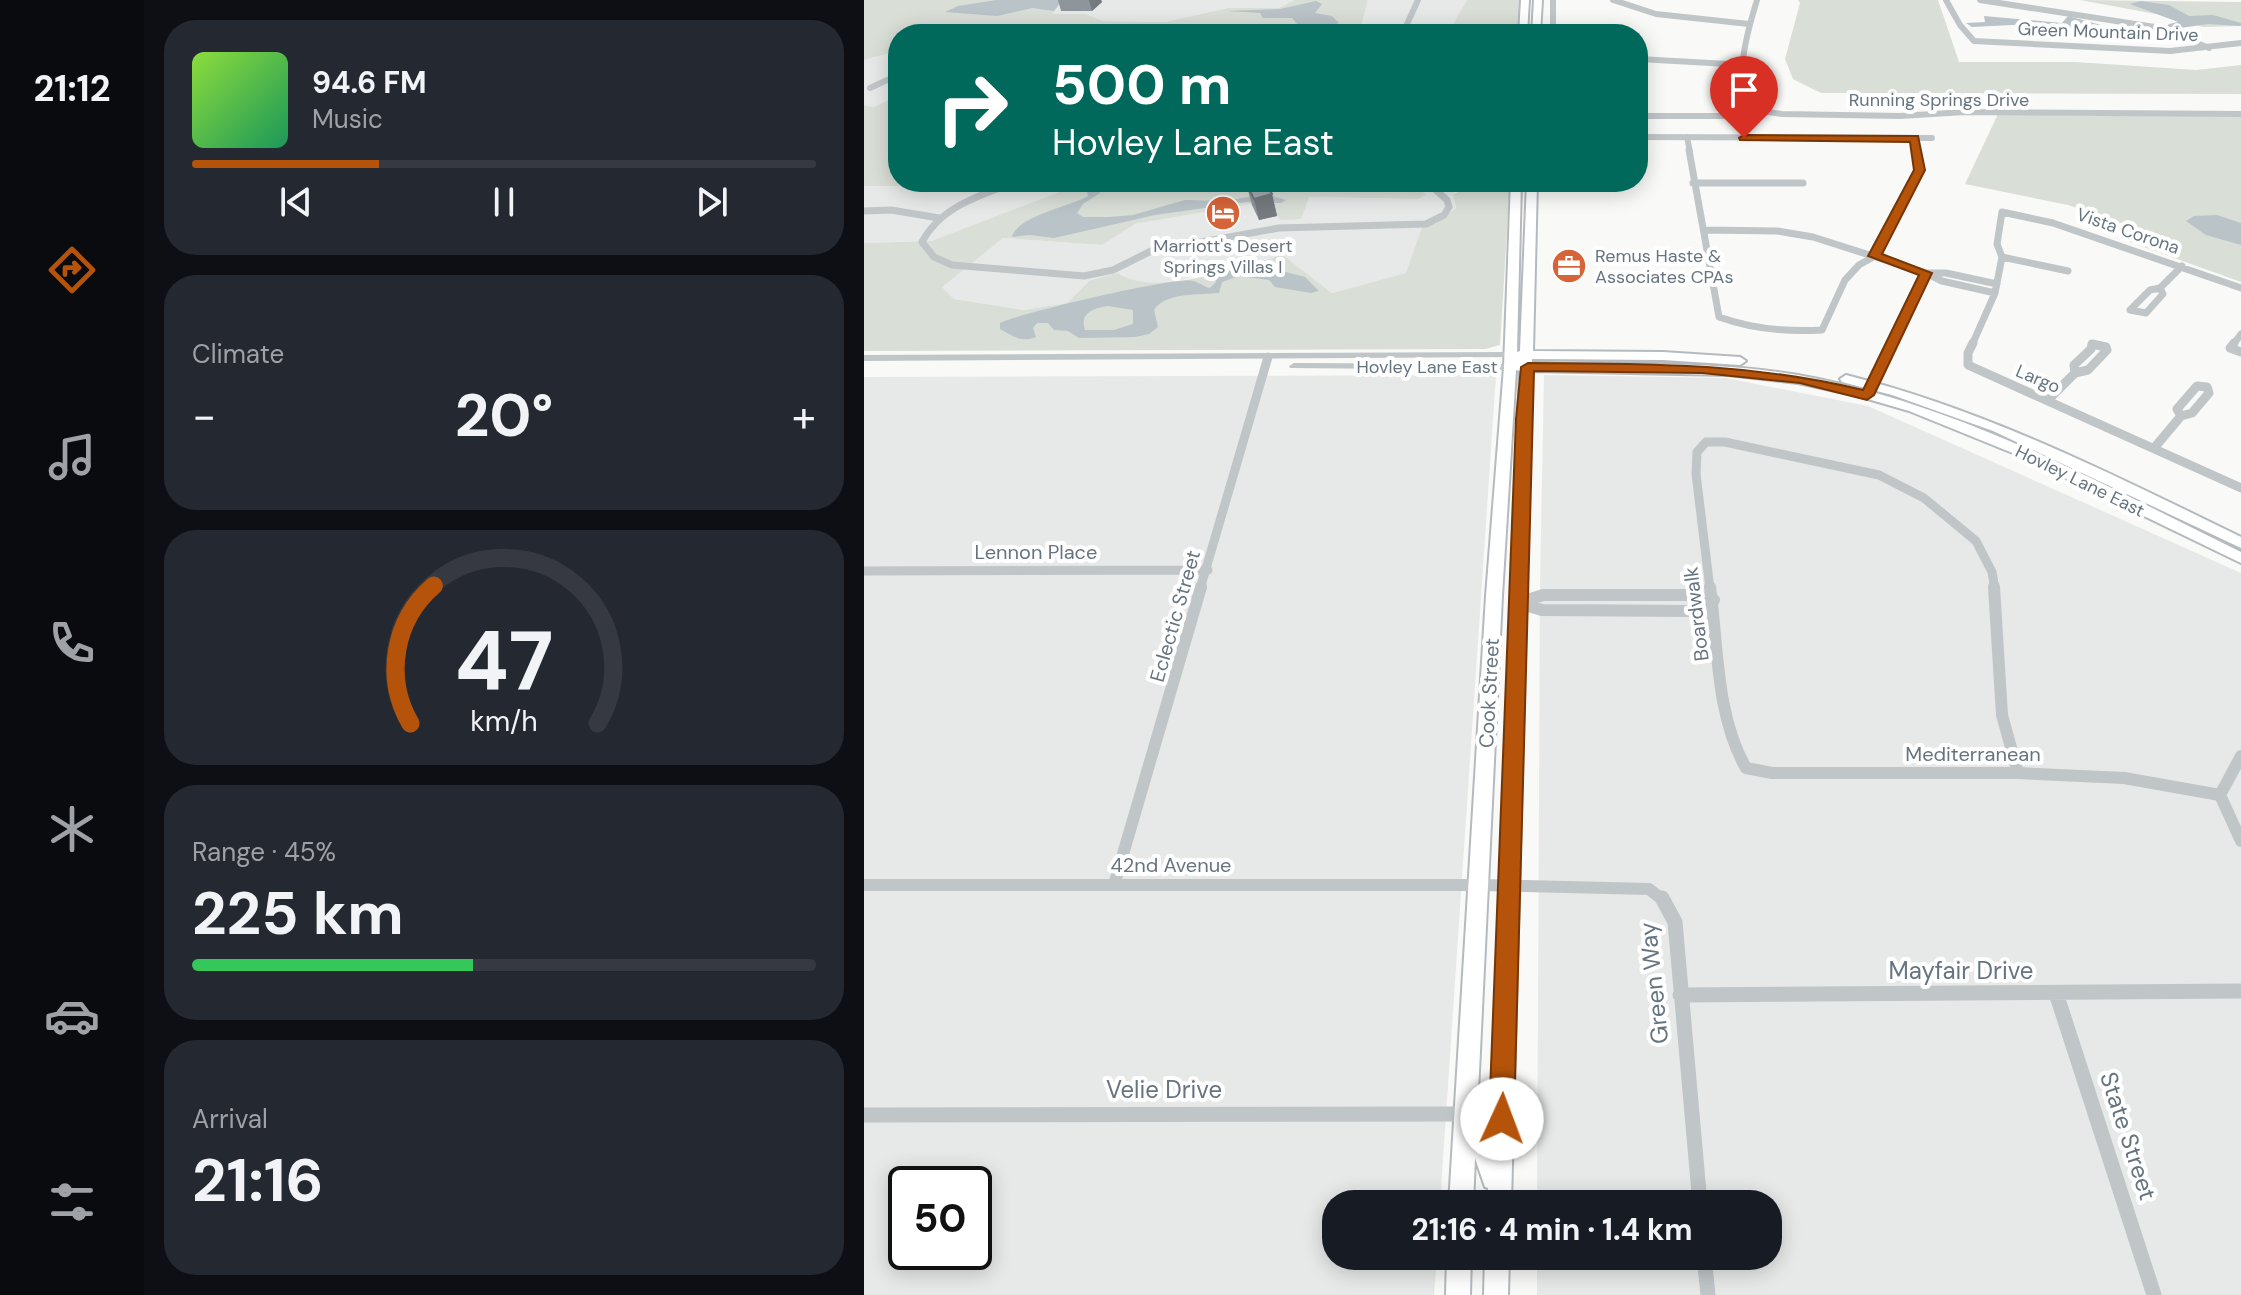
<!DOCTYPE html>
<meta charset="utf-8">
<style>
body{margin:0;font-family:"DM Sans",sans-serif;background:#242831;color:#f1f3f6;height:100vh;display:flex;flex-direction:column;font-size:30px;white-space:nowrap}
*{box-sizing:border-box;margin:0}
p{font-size:26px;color:#9ea1a6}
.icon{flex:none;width:44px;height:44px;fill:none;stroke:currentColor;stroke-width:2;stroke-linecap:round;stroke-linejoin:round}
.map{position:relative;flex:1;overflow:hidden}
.details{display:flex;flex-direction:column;gap:20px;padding:20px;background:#0d0f14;width:720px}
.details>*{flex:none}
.guide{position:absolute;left:24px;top:24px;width:760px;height:168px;border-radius:32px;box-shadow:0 4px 20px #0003;background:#00695c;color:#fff;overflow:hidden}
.speed{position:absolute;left:24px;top:1166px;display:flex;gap:16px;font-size:40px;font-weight:700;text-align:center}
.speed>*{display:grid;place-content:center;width:104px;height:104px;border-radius:50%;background:#171b24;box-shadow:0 4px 20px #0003;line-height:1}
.speed .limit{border:4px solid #111;border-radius:12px;background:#fff;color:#111}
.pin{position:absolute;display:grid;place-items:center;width:68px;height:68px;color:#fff;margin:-82px -34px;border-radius:50% 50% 50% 0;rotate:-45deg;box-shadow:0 0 8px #0007}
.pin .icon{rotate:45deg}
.me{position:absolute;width:88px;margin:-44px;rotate:2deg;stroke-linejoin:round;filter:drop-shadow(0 0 6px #0008)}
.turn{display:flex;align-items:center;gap:28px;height:168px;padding:0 32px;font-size:36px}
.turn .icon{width:104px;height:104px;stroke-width:2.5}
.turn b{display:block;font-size:56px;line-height:68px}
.big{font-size:60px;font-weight:700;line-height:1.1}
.details .widget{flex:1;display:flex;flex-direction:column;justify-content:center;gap:12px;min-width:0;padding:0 28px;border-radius:32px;background:#242831}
.details .dial{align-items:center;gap:0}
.dial svg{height:208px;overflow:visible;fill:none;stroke:#363941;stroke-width:7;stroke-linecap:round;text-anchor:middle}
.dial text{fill:#f1f3f6;stroke:none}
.song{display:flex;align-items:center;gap:24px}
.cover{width:96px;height:96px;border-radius:12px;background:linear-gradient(135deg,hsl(90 70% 55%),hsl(150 70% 35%))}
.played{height:8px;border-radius:4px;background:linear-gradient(90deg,#b45309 30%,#363941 30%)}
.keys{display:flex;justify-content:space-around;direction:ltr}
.heat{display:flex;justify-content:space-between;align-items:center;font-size:44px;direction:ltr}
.charge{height:12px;border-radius:6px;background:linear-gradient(90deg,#34c759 45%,#363941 0)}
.trip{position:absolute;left:458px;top:1190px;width:460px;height:80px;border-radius:32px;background:#171b24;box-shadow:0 4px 20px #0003;font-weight:700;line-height:80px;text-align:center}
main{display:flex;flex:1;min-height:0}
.dock{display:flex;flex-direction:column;width:144px;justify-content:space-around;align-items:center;background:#090b0e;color:#9ea1a6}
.dock .icon{width:56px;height:56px}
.dock .selected{color:#b45309}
.dock b{font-size:36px;color:#f1f3f6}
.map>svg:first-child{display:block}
</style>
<main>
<nav class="dock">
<b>21:12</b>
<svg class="icon selected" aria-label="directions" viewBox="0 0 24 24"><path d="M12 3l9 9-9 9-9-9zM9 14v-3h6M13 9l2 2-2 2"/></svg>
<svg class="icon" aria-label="music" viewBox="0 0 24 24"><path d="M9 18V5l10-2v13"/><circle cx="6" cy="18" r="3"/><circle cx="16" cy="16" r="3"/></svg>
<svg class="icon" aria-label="phone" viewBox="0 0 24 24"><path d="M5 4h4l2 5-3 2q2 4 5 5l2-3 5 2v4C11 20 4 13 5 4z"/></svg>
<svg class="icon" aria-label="climate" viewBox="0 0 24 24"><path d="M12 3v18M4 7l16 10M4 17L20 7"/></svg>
<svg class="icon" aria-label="car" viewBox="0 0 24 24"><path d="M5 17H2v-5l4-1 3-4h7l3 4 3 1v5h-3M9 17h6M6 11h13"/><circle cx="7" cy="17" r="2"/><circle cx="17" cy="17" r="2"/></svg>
<svg class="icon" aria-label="filters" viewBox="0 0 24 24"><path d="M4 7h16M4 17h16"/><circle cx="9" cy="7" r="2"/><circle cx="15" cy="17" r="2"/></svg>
</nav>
<section class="details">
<div class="widget">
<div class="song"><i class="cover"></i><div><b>94.6 FM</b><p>Music</p></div></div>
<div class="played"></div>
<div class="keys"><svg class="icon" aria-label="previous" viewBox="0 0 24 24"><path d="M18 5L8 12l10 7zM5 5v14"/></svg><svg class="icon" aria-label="pause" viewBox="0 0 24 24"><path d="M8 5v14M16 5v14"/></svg><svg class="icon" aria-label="next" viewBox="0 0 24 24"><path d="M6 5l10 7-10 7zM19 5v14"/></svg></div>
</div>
<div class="widget"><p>Climate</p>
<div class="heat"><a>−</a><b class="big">20°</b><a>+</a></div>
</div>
<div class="widget dial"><svg viewBox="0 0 100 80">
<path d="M14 69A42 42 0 1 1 86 69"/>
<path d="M14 69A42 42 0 0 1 23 16" stroke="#b45309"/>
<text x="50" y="56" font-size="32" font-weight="700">47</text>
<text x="50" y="72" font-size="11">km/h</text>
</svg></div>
<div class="widget"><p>Range · 45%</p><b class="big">225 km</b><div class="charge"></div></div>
<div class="widget"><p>Arrival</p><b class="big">21:16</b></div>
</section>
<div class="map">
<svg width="1377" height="1295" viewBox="0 0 1377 1295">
<rect width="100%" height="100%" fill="#f9f9f7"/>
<path fill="#e7e8e8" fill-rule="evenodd" d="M199,0h232l1,1 -17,7h-51l-63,14 -62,-1 -17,-7h-35z
M504,0h99l-20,34h-88z
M34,51v44l-24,12 -10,-2v-45z
M83,182h138l-154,59 -67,2v-57h73z
M549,182h75l-35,11 3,15 -19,15 -15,4 -15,46 -75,20 -49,-38 -113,28 -81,-2 -22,22 -43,7 -70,-11 -13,-13 62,-48 99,7 33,-21 133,-23 41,-4 109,2 8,-4z
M632,375l-56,829h-104v52h101l-3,39h-570v-918zM42,1184h68v68h-68z
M680,375l182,3 142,28 373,167v722h-704v-39h231v-52h-231l3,-620z"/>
<path fill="#d9ded7" d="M0,0h199l-11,14h34l17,7 62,1 63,-14h51l16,-8h73l-9,34h-461v17l-34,9z
M603,0h53l-2,34h-71z
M934,0h140l21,62h117l120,8 45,-5v29l-420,-1 -28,-14 -8,-20 15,-56z
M1216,0l161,2v24l-38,1 -42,-12z
M34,95v87h49l-10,4h-73v-81l10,2z
M1346,113l31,2v167l-111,-40 12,-12 -74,-25 -103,-21 33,-70 93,2z
M221,182h328l13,13 -8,4 -109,-2 -8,22 -21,1 -12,-19 -133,23 -33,21 -99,-7 -61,49 12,12 70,11 43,-7 22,-22 29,-8c37,26 124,-8 165,-18l49,38 74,-20 16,-46 15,-4 19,-15 -3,-14 35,-12h22l-10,163 -15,4 -621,2v-108l67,-2z"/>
<path fill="#bac3c8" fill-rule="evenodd" d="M133,0h73l-9,2 -7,9 -22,-3 -35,8 -52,-4 13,-6z
M452,1l6,3 -7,9 17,3 7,7 -10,4 -30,-1 -7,-8h-29l-3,-5 -33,-2 53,-2z
M1277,1l28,4 20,11 24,-1 28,8v3l-33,-2 -28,4 -7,5 -37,1 -89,-6 -15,-4 -60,3 -6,-4 19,-1 -1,-6 78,7 6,-7 40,11 55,3 6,-6 9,-2 -48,-18z
M234,189l2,4 -17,11 -6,9 6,4h26l24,-2 52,-15 39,1 42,-7 20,6 -5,3 -34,-1 -92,13 -101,23 -24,-3 -18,2c5,-21 57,-30 76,-41l-1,-4z
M1353,215l24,8v22l-35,-10 -20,-14 8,-5z
M376,269l42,2 23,6 14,14 -8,2 -36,-6 -6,-7 -30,-4 -17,6 -3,11c-19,2 -54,-1 -65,17l4,17 -9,7 -14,3 -56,1 -11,-7 -14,-1 -6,-7h-11l-4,5 3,9c-15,6 -23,-1 -36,-8v-6c21,-10 176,-47 193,-42 6,1 11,6 17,7l6,-6 -1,-9zM244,306l25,4v14l-19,6h-29c-6,-17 9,-22 23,-24z"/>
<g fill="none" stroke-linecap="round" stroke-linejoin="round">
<g stroke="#b5babf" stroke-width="4">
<path id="secondary" d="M657,0h8l-2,34h-8z
M670,0h8l-2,34h-8z
M647,182h10l-4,170 3,-1 7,-169h10l-4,169 130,1 77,5 6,4 -6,4 -77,-5 -131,-1v4c89,2 179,-3 266,12 158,28 300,107 443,177v11l-221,-107 -111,-45 -55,-16 -56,-12 -69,-8 -197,-4 -21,833h-24l1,-16 -3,-1 -10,-29 -2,46h-24l37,-608 18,-229zM652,370l4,1 -30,764 -13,-22 25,-517z
M982,375c140,35 266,99 395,162v11l-248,-117 -101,-36 -50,-13 -2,-3z
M583,1256h24l-1,39h-24z
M621,1256h24l-1,39h-24z"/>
</g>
<path stroke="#c0c5c8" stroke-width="6" d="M689,0v34
M749,0l43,14 93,10
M1082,0l14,25 14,16 196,10 71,-8
M1116,0l181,28 48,20
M545,34l-2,-10 11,-24
M775,59l107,6
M6,88l28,-13
M890,110c-22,-30 -7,-77 3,-110
M774,116h97l19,-6 28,4 118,2 65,-4 276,2
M774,137l294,1
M823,137l3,15
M1051,139l2,13"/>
<path stroke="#c0c5c8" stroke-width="7" d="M825,150l30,167c33,12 68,15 103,13l23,-50 14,-15 16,-9 45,-86 -3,-20
M151,182c-35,14 -74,24 -93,60l12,15 18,8 132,11 29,-6 38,-19 128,-23 147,-4 18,-9 5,-8 -2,-7 -20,-18
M829,183h110
M0,211l27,-1 48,8
M840,230l73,1 36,6 113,36 -35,72
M1138,257l66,14
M1296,288l3,6 -17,19 -16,-3 20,-20z
M1296,288l22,-22
M1131,293l-53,-12 -16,-8h20l51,11
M1108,345l23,-52 7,-36 -5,-13 5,-32 51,11 188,65
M1228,345h3
M1369,345l8,-11"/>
<path stroke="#c0c5c8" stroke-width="9" d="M1109,343l-5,10v12l273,123
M1370,343l-4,5 11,4
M1228,344l14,3 1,3 -19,20 -13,3 -1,-8 17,-16z
M1333,386l10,1 2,6 -17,20 -11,3 -4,-7z
M1003,395l25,-52
M1184,400l27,-27
M1291,447l26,-31
M0,571l344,-1
M336,589l68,-232
M846,589l-14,-115 1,-22 9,-10h19l154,33 45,23 52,43 16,31 3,17"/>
<path stroke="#c0c5c8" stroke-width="12" d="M846,587c8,59 6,129 36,181l26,5h246
M1130,587l8,128 16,58
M679,595h143l28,5 -23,11 -149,-1 -24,-7z
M1377,756l-21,39 21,46
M1154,773l106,5 96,17
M0,885h614l171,4 14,11
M250,885l87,-298"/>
<path stroke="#c0c5c8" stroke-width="15" d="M798,898l13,24 25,282
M1192,993l98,302
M816,995l561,-4
M0,1115l600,-1
M840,1256l4,39"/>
<path fill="#c0c5c8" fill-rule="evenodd" d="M646,352l5,3 -1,2 -650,4v-6z
M430,363l216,1 5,3 -5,3 -220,-2 -1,-2z"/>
<use href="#secondary" fill="#fff" fill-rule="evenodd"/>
</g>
<path fill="#8e969b" d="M194,0h43l1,2 -10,9h-31z
M382,183l26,11 5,22 -18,4 -7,-15z"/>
<path fill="#747a7e" d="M225,0h12l1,2 -10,9z
M408,194l5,22 -18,4 -5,-21z"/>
<path fill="#a5aeb4" stroke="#747a7e" stroke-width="2" d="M389,182h12l7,12 -18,5 -8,-16z"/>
<path fill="#b45309" stroke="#753606" stroke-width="2" d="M880,135l174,1 7,34 -43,84 50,19 -58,122 -7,5 -67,-17 -98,-10 -168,-2 -20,748 -3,9 -9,4 -9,-4 -4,-9 27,-700 5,-52 7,-4c118,1 219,-1 335,27l56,-115 -51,-19 46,-86 -4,-28 -170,-2 -1,-2z"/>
<defs>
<g id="hotel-disc" transform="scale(1.8)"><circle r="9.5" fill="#d76439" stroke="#fff"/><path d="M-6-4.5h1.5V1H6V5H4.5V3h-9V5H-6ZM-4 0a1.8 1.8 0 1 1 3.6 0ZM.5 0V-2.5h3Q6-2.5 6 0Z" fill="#fff"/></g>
<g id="office-disc" transform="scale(1.8)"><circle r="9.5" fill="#d76439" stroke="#fff"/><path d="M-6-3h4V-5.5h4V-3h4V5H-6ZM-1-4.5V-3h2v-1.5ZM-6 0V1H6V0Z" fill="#fff"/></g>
</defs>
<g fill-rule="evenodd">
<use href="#hotel-disc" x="359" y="213"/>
<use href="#office-disc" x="705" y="266"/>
</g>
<g text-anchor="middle" stroke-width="8" stroke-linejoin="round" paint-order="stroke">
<g font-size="18" fill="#667480" stroke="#fff">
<text transform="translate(1244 32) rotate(2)" y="6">Green Mountain Drive</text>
<text x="1075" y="106">Running Springs Drive</text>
<text transform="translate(1264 231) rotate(19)" y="6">Vista Corona</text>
<text x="563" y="373">Hovley Lane East</text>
<text transform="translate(1174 379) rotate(23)" y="6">Largo</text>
<text transform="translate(1216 481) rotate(26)" y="6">Hovley Lane East</text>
</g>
<g font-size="18" fill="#667480" stroke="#fff">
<text x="359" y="252">Marriott's Desert<tspan x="359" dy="21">Springs Villas I</tspan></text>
<text x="731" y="262" text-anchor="start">Remus Haste &amp;<tspan x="731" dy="21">Associates CPAs</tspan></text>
</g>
<g font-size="20" fill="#667480" stroke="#fff">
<text x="172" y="559">Lennon Place</text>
<text transform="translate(832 614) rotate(-97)" y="7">Boardwalk</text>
<text transform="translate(311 616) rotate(-74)" y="7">Eclectic Street</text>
<text transform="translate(625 693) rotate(-87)" y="7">Cook Street</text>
<text x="1109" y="761">Mediterranean</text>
<text x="307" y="872">42nd Avenue</text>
</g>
<g font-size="24" fill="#667480" stroke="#fff">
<text x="1097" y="979">Mayfair Drive</text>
<text transform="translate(790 983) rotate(-96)" y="8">Green Way</text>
<text x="300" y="1098">Velie Drive</text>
<text transform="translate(1264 1136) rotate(72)" y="8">State Street</text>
</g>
</g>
</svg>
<div class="speed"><div class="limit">50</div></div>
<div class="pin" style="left:880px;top:138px;background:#d93025"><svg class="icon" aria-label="arrive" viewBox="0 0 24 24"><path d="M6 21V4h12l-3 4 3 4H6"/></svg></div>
<svg class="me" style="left:638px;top:1119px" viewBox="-20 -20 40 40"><circle r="19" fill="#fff"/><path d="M0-13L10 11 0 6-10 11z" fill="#b45309"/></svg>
<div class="trip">21:16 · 4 min · 1.4 km</div>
<div class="guide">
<div class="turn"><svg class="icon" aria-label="right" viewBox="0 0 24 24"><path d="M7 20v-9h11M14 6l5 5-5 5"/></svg><div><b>500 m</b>Hovley Lane East</div></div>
</div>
</div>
</main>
